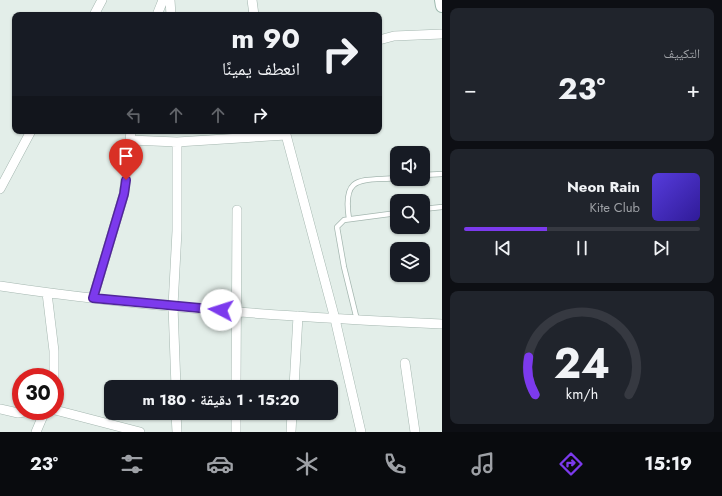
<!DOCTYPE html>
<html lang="ar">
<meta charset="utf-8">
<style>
body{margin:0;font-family:Jost,"Noto Naskh Arabic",sans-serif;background:#20242c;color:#f1f3f6;direction:rtl;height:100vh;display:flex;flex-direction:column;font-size:15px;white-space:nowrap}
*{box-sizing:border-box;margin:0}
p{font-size:13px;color:#9ea1a6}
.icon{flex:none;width:22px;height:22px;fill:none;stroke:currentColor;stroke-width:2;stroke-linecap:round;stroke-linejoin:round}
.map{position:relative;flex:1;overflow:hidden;direction:ltr}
.details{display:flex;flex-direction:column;gap:8px;padding:8px;background:#0d0f14;width:280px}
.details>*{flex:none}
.top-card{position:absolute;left:12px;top:12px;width:370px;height:122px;border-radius:8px;box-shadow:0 1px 3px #0004;direction:rtl;background:#171b24;color:#f1f3f6;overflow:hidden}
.fabs{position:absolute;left:390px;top:146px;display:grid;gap:8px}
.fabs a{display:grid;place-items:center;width:40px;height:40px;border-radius:8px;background:#171b24;box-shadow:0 1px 3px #0004;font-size:20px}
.speed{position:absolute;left:12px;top:368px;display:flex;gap:8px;font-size:20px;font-weight:700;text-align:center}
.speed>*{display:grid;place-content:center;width:52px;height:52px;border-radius:50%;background:#171b24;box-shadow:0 1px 3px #0004;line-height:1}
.speed .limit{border:6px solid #d22;background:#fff;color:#111}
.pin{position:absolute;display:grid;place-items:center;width:34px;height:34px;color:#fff;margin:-41px -17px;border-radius:50% 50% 50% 0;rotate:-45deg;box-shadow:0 0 4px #0007}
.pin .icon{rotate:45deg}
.me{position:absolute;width:44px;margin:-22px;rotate:275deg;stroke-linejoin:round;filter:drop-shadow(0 0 3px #0008)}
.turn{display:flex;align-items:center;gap:14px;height:84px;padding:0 16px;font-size:18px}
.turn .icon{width:52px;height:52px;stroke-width:2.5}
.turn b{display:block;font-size:28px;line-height:34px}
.lanes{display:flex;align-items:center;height:38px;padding:0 16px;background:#0003;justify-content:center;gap:20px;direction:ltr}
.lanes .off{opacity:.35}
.big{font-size:30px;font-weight:700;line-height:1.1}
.details .card{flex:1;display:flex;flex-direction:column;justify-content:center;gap:6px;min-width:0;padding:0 14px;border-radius:8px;background:#20242c}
.details .dial{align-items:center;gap:0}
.dial svg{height:104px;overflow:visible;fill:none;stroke:#363941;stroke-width:7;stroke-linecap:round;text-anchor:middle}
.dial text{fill:#f1f3f6;stroke:none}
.song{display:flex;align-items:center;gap:12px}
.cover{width:48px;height:48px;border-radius:6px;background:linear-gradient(135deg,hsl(250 70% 55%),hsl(250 70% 35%))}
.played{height:4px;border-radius:2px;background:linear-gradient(90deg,#7c3aed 35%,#363941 35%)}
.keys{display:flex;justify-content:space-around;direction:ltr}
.heat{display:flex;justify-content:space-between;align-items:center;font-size:22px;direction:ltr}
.trip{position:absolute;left:104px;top:380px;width:234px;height:40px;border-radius:8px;background:#171b24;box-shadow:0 1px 3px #0004;font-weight:700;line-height:40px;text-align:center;direction:rtl}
.tab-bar{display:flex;height:64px;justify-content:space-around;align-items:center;background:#090b0e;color:#9ea1a6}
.tab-bar .icon{width:28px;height:28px}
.tab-bar .active{color:#7c3aed}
.tab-bar b{font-size:18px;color:#f1f3f6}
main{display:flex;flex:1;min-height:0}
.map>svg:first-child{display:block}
</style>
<main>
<section class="details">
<div class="card"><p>التكييف</p>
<div class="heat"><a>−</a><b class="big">23°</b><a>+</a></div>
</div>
<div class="card">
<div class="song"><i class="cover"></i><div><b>Neon Rain</b><p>Kite Club</p></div></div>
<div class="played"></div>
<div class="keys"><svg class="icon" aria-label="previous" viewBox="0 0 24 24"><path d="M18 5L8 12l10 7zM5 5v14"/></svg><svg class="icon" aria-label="pause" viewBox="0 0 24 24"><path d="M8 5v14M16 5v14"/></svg><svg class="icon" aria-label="next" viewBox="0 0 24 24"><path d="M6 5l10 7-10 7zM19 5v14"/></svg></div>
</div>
<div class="card dial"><svg viewBox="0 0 100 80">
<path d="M14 69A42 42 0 1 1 86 69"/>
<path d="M14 69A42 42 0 0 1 9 40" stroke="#7c3aed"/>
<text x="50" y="56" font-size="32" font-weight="700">24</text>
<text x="50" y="72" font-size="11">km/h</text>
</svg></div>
</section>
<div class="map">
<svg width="442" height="432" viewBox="0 0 442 432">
<rect width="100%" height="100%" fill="#e3eee9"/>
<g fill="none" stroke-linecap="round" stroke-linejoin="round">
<g stroke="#a5b7b0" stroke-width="6">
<path id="lane" d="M423,175l19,-1
M423,209l19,-2
M349,219c-7,-45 12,-38 48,-41
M357,320l-13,-53 -7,-40 7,-7 53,-7"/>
</g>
<g stroke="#a5b7b0" stroke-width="10">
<path id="street" d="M170,0l1,15
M252,0l2,15
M94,15l8,-15
M157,15l6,-15
M379,40l15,-4 48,-2
M285,131l50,188 26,113
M130,140l47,2 109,-7
M0,189l31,-58
M0,286c146,22 294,31 442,38
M47,293l7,58v26
M93,298l31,-104 7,-63
M405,363l10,69
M176,387l-3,-81 4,-75v-89
M236,387l1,-177
M294,387l4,-71
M0,409l18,4 13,-2
M55,410l85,22
M176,413l1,19
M36,432l9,-21
M236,432v-19
M291,432l1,-19"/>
</g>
<g stroke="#a0bbb1" stroke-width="14">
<path id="secondary" d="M441,0l1,6"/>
</g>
<use href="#lane" stroke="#fff" stroke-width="4.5"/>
<use href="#street" stroke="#fff" stroke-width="9"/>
<use href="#secondary" stroke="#fff" stroke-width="12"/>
</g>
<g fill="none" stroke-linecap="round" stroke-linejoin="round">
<g stroke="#51269a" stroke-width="10">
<path id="route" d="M126,180l-2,14 -31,104 128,12"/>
</g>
<use href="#route" stroke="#7c3aed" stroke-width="7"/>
</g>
</svg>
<div class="fabs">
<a><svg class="icon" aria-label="sound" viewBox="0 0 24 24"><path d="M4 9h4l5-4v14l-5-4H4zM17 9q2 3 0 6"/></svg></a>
<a><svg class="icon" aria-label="search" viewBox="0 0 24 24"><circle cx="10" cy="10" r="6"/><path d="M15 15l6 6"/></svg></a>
<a><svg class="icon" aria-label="layers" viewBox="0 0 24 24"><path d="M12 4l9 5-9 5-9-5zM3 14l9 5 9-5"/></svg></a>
</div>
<div class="speed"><div class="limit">30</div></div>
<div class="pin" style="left:126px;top:180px;background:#d93025"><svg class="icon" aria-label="arrive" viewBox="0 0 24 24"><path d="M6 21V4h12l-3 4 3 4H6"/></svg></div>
<svg class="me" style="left:221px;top:310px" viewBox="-20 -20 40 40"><circle r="19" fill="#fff"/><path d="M0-13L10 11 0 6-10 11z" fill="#7c3aed"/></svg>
<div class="trip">15:20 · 1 دقيقة · 180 m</div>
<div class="top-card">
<div class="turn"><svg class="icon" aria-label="right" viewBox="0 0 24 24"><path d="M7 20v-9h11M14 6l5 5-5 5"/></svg><div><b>90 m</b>انعطف يمينًا</div></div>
<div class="lanes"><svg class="icon off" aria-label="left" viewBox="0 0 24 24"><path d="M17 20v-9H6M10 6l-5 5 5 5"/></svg><svg class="icon off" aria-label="ahead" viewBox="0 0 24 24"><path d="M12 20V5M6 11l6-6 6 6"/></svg><svg class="icon off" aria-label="ahead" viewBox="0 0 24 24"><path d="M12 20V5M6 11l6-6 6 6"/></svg><svg class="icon" aria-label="right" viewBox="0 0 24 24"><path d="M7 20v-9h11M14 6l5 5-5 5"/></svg></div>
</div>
</div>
</main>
<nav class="tab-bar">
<b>15:19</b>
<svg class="icon active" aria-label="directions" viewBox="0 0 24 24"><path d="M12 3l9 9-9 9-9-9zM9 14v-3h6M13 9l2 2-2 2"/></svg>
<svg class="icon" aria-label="music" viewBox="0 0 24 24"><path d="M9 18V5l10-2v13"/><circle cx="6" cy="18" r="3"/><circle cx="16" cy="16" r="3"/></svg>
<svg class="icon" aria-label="phone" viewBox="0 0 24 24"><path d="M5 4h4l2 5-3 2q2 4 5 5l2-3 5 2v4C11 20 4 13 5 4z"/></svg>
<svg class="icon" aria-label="climate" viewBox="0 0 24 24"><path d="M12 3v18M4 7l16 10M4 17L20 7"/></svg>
<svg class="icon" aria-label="car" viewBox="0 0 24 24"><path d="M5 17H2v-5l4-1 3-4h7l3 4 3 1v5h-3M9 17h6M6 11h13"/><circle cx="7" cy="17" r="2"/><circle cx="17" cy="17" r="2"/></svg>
<svg class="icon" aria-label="filters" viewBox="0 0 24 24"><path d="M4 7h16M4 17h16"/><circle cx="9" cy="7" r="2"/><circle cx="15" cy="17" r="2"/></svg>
<b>23°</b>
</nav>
